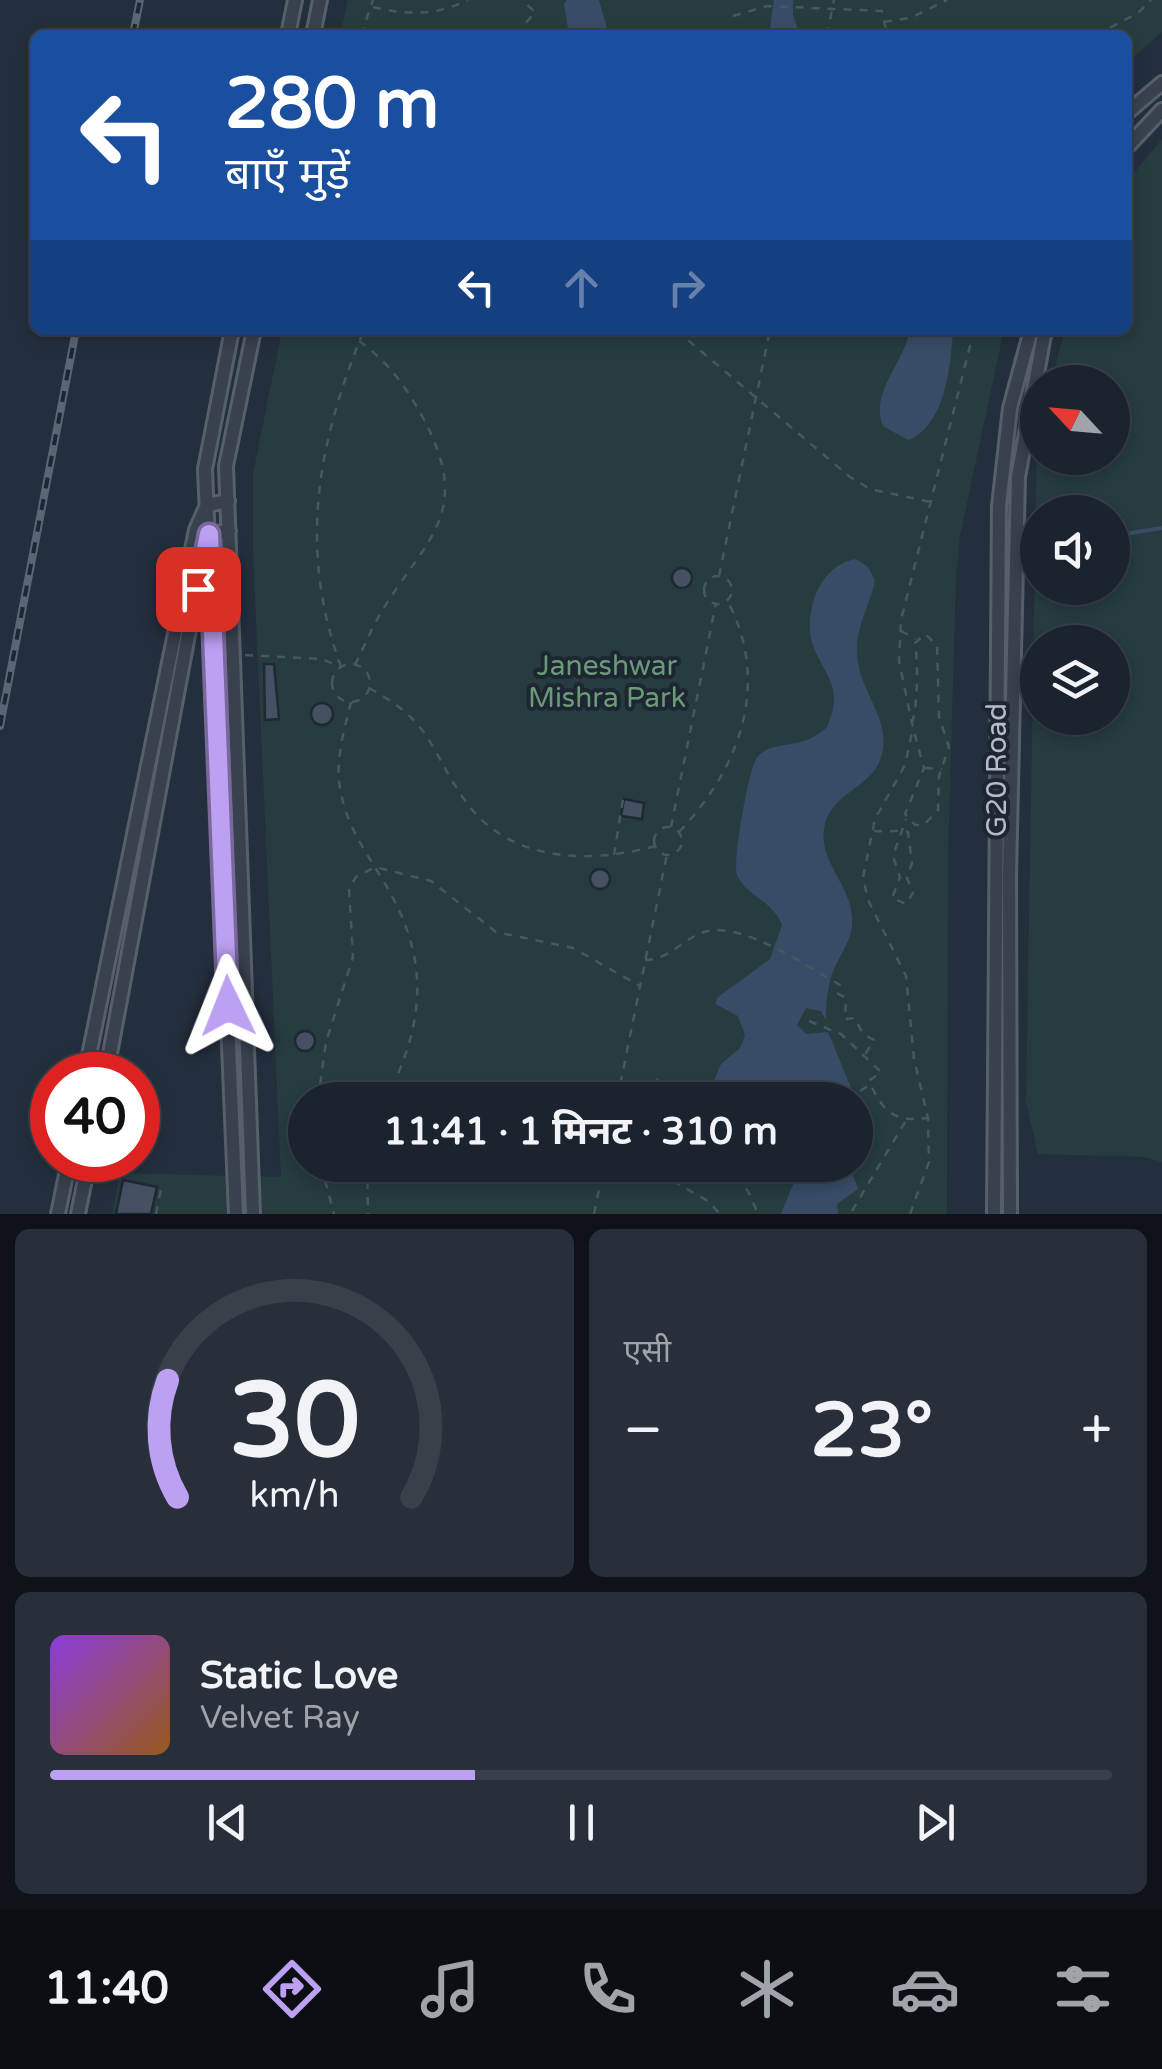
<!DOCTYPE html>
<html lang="hi">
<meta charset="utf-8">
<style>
body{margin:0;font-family:"Varela Round","Noto Sans Devanagari",sans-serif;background:#282f3a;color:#f1f3f6;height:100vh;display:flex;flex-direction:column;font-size:38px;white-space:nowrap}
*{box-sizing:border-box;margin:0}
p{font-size:32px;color:#a0a4aa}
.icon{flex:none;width:55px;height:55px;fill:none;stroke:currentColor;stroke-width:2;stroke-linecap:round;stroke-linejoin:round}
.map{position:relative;height:1214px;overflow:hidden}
.details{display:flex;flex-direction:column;gap:15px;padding:15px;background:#0f1319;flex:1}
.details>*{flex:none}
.guide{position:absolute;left:30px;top:30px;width:1102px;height:305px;border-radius:15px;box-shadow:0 5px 15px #0003,0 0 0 2px #39404a;background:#1a4fa0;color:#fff;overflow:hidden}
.needle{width:65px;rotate:296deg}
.controls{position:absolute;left:1020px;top:365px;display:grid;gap:20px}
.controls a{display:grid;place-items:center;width:110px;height:110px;border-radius:50%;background:#1b232e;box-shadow:0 5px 15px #0003,0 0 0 2px #39404a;font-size:50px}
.speed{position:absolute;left:30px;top:1052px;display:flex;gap:20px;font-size:50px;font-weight:700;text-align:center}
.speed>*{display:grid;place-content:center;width:130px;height:130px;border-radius:50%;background:#1b232e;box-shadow:0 5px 15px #0003,0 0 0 2px #39404a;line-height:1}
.speed .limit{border:15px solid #d22;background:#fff;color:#111}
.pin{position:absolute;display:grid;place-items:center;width:85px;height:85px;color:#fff;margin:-42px;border-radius:20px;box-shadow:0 5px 15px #0006}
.me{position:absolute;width:110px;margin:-55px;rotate:358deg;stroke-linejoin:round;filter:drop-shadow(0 0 8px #0008)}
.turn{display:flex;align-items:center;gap:35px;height:210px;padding:0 30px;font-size:45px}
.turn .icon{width:130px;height:130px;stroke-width:2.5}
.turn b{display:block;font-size:70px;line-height:85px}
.lanes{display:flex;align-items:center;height:95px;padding:0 30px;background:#0003;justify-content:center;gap:50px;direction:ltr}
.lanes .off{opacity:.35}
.big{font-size:75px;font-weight:700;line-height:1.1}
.details .tile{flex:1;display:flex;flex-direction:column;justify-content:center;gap:15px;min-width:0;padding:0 35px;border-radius:15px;background:#282f3a}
.details .dial{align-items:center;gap:0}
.dial svg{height:260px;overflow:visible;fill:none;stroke:#39404a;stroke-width:7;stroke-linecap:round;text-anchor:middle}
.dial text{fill:#f1f3f6;stroke:none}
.song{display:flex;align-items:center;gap:30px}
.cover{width:120px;height:120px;border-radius:15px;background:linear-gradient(135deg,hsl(270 70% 55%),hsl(30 70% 35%))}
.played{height:10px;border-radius:5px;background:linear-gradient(90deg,#bca0f2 40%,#39404a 40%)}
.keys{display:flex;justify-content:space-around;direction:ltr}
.heat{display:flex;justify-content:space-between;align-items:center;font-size:55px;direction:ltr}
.details .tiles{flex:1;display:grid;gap:15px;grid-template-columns:1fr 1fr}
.tile:last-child{grid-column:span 2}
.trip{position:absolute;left:288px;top:1082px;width:585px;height:100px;border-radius:50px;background:#1b232e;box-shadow:0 5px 15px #0003,0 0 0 2px #39404a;font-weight:700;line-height:100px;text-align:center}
.menu{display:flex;height:160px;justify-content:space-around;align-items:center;background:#0b0e12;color:#a0a4aa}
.menu .icon{width:70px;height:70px}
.menu .on{color:#bca0f2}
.menu b{font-size:45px;color:#f1f3f6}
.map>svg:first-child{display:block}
</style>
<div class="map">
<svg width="1162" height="1214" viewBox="0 0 1162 1214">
<rect width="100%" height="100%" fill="#242f3e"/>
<path fill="#263c3f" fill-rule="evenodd" d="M348,0h814v32l-34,30v-27h-788z
M1162,139v1023l-18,-5 -106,-3 -12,-51 11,-667 1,22h74v-76h-61l14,-52h63v-150zM1038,512h74v76h-74zM1038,642h74v76h-74z
M282,330h722l-44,206 -4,39 -8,283 -1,356h-835l8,-41 161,4 -28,-625v-78zM305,1100h550v65h-550z"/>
<path fill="#394c67" d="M567,0h32l10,35h-40l-5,-31z
M774,0h19v15l7,20h-31z
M910,330h43c-2,35 -8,97 -45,110l-25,-14c-13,-34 19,-59 27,-96z
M856,559l12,8 7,13c-6,29 -22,50 -17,81 4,32 29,55 25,87 -4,39 -49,41 -58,76 -9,36 25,59 27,93 2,22 -13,38 -20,57 -5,16 -6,30 -6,46l-5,-9 -15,-3 -9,17 9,9 22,-2 24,58h-16l-11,10h-171l-5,-15 8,-7c19,12 31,23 53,12l11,-26 19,-16 5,-13 -7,-19 -23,-12 3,-7 52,-38 12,-34c-11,-26 -36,-29 -45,-50 -5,-12 12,-110 21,-119 19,-18 43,-4 69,-29 5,-13 9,-25 6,-38 -4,-17 -18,-32 -22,-50 -6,-31 10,-75 45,-80z
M801,1165h48l9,24 -21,15 1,10h-57z"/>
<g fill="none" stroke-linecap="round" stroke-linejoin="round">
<path stroke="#394c67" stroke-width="4" d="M1112,536l50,-8"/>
</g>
<path fill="#455162" stroke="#1f2835" stroke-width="2.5" d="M672 578a10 10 0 1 1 20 0a10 10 0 1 1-20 0Z
M264,664h10l5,55 -14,1z
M311 714a11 11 0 1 1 22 0a11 11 0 1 1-22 0Z
M624,799l20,4 -2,16 -21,-3z
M590 879a10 10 0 1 1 20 0a10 10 0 1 1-20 0Z
M295 1041a10 10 0 1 1 20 0a10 10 0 1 1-20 0Z
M123,1180l34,7 -6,27h-35z"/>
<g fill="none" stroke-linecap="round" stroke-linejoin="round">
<g stroke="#565f6c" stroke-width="18">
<path id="minor" d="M288,35l7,-35
M313,35l7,-35
M1128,112l34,-29
M1128,146l34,-36
M232,330l-27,139 31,745
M85,1075l111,-545 11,-25 21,-4
M106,1075l96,-515 7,-26 20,-3
M58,1214l11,-54
M78,1214l11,-54
M253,1214l-27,-748 28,-136
M994,1214l5,-708 11,-98 21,-78
M1010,1214l-1,-339 9,-398 27,-147"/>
</g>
<path stroke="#44595c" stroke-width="2.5" stroke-dasharray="8 8" stroke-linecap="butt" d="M373,7c34,8 62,9 95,-7
M733,16l34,-10 115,5 5,24
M884,22l26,-4 37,-18
M361,35l12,-35
M516,35l19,-23 -13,-12
M827,35l7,-35
M1096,35l42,-22 13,-13
M676,330l174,147 20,12 61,13
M719,576l51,-246
M704 590a14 14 0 1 1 28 0a14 14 0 1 1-28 0Z
M901,631l15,8
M245,655l77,4 18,8
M332 683a19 19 0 1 1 38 0a19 19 0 1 1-38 0Z
M355,665c8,-16 15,-33 24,-49 45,-77 97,-101 43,-200 -18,-32 -33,-53 -63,-75
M341,667c-43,-118 -24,-224 23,-337
M369,688c66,36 58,59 97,114 44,61 125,62 189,44
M351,702c-7,29 -17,61 -10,91 6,33 26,61 43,89 47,78 41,140 2,218
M912,723c6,-18 6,-61 3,-80l10,-9 12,11 2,72 10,30 -10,29 -1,34 -14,15h-9l-10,-11 19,-46 -11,-40
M925,768l17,1
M671,827l45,-224
M654 841a14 14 0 1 1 28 0a14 14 0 1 1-28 0Z
M874,831c11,1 22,-1 34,1l4,31 -5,15 6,15 -7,11 -14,-6 8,-21 -7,-21 13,-37
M679,832c60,-63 93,-148 48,-232
M614,855l9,-56
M645,960c26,0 39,-24 63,-29 37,-8 100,36 132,54l-3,8 9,5 -1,21 10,-1 8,16 11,6 -10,16
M809,1021l32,13 40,38 -12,9c13,29 24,42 58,37
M318,1100l8,-58 27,-85 -4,-69 7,-11 19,-10 56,14 65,51 77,16 67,38
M617,1100l50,-246
M847,1100l22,-15
M321,1165l13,49
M367,1165l1,49
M645,1165l63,36 12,13
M724,1165l24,26 10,23
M852,1211l53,-89
M156,1214l6,-30
M594,1214l10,-49
M910,1214l19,-52 -1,-44 -14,-59 -8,-83 -38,-76 -5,-23 12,-58 30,-54 8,-37 -14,-67 2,-41 73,-290"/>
<use href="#minor" stroke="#38414e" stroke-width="12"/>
<g stroke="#5a6575" stroke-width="8">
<path id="rail" d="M133,35l7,-35
M0,726l76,-396"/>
</g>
<use href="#rail" stroke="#1d2633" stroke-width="4" stroke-dasharray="11" stroke-linecap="butt"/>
</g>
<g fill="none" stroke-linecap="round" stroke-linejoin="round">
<g stroke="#7a689d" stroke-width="25">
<path id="route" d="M198,589l11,-55 19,472"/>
</g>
<use href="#route" stroke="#bca0f2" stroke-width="18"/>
</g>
<g text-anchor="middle" stroke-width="8" stroke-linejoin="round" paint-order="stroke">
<g font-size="28" fill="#6b9a76" stroke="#1d2633">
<text x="607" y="675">Janeshwar<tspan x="607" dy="32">Mishra Park</tspan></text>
</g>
<g font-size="28" fill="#b4bcc9" stroke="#1d2633">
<text transform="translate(996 770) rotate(-90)" y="10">G20 Road</text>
</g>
</g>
</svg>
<div class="controls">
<a><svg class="needle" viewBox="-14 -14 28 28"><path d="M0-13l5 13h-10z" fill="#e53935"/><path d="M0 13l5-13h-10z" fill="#a0a4aa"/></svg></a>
<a><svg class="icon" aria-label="sound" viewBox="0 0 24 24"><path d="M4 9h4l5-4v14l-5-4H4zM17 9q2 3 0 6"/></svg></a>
<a><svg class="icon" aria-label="layers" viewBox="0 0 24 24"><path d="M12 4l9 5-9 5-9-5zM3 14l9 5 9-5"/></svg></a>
</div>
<div class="speed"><div class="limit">40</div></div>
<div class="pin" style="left:198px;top:589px;background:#d93025"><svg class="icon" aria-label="arrive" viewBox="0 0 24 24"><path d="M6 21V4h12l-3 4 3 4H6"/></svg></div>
<svg class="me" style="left:228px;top:1006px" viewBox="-20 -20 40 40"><path d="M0-17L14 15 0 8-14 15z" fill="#bca0f2" stroke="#fff" stroke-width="4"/></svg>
<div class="trip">11:41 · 1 मिनट · 310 m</div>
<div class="guide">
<div class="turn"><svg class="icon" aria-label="left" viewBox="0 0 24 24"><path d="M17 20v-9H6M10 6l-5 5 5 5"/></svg><div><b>280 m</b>बाएँ मुड़ें</div></div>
<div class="lanes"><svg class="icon" aria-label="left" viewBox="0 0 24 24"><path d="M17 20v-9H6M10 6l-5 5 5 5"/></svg><svg class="icon off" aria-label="ahead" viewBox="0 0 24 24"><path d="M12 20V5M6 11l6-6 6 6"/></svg><svg class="icon off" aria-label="right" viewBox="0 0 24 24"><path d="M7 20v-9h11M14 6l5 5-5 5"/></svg></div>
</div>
</div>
<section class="details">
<div class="tiles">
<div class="tile dial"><svg viewBox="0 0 100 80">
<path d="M14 69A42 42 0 1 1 86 69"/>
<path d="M14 69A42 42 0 0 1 11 33" stroke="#bca0f2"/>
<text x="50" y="56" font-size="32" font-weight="700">30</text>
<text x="50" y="72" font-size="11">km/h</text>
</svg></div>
<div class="tile"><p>एसी</p>
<div class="heat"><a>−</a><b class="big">23°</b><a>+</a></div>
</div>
<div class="tile">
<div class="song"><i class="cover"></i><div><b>Static Love</b><p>Velvet Ray</p></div></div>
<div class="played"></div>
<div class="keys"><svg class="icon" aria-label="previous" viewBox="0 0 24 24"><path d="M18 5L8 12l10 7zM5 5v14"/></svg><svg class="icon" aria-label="pause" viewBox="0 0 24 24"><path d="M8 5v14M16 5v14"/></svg><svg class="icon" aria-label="next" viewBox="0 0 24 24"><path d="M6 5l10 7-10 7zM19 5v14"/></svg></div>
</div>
</div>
</section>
<nav class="menu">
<b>11:40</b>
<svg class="icon on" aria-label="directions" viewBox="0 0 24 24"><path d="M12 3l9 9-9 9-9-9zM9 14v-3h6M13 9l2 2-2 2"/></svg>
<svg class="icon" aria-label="music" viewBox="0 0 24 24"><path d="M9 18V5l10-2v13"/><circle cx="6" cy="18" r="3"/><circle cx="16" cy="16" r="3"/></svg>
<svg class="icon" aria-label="phone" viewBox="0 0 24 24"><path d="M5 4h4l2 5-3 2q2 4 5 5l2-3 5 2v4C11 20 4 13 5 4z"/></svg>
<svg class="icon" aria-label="climate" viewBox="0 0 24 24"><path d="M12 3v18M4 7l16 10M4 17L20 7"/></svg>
<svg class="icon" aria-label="car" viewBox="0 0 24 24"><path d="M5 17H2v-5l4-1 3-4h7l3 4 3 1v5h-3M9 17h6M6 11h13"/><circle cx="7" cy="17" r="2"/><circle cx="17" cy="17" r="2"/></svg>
<svg class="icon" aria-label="filters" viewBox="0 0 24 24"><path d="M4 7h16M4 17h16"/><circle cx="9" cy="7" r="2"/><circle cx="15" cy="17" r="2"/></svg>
</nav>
